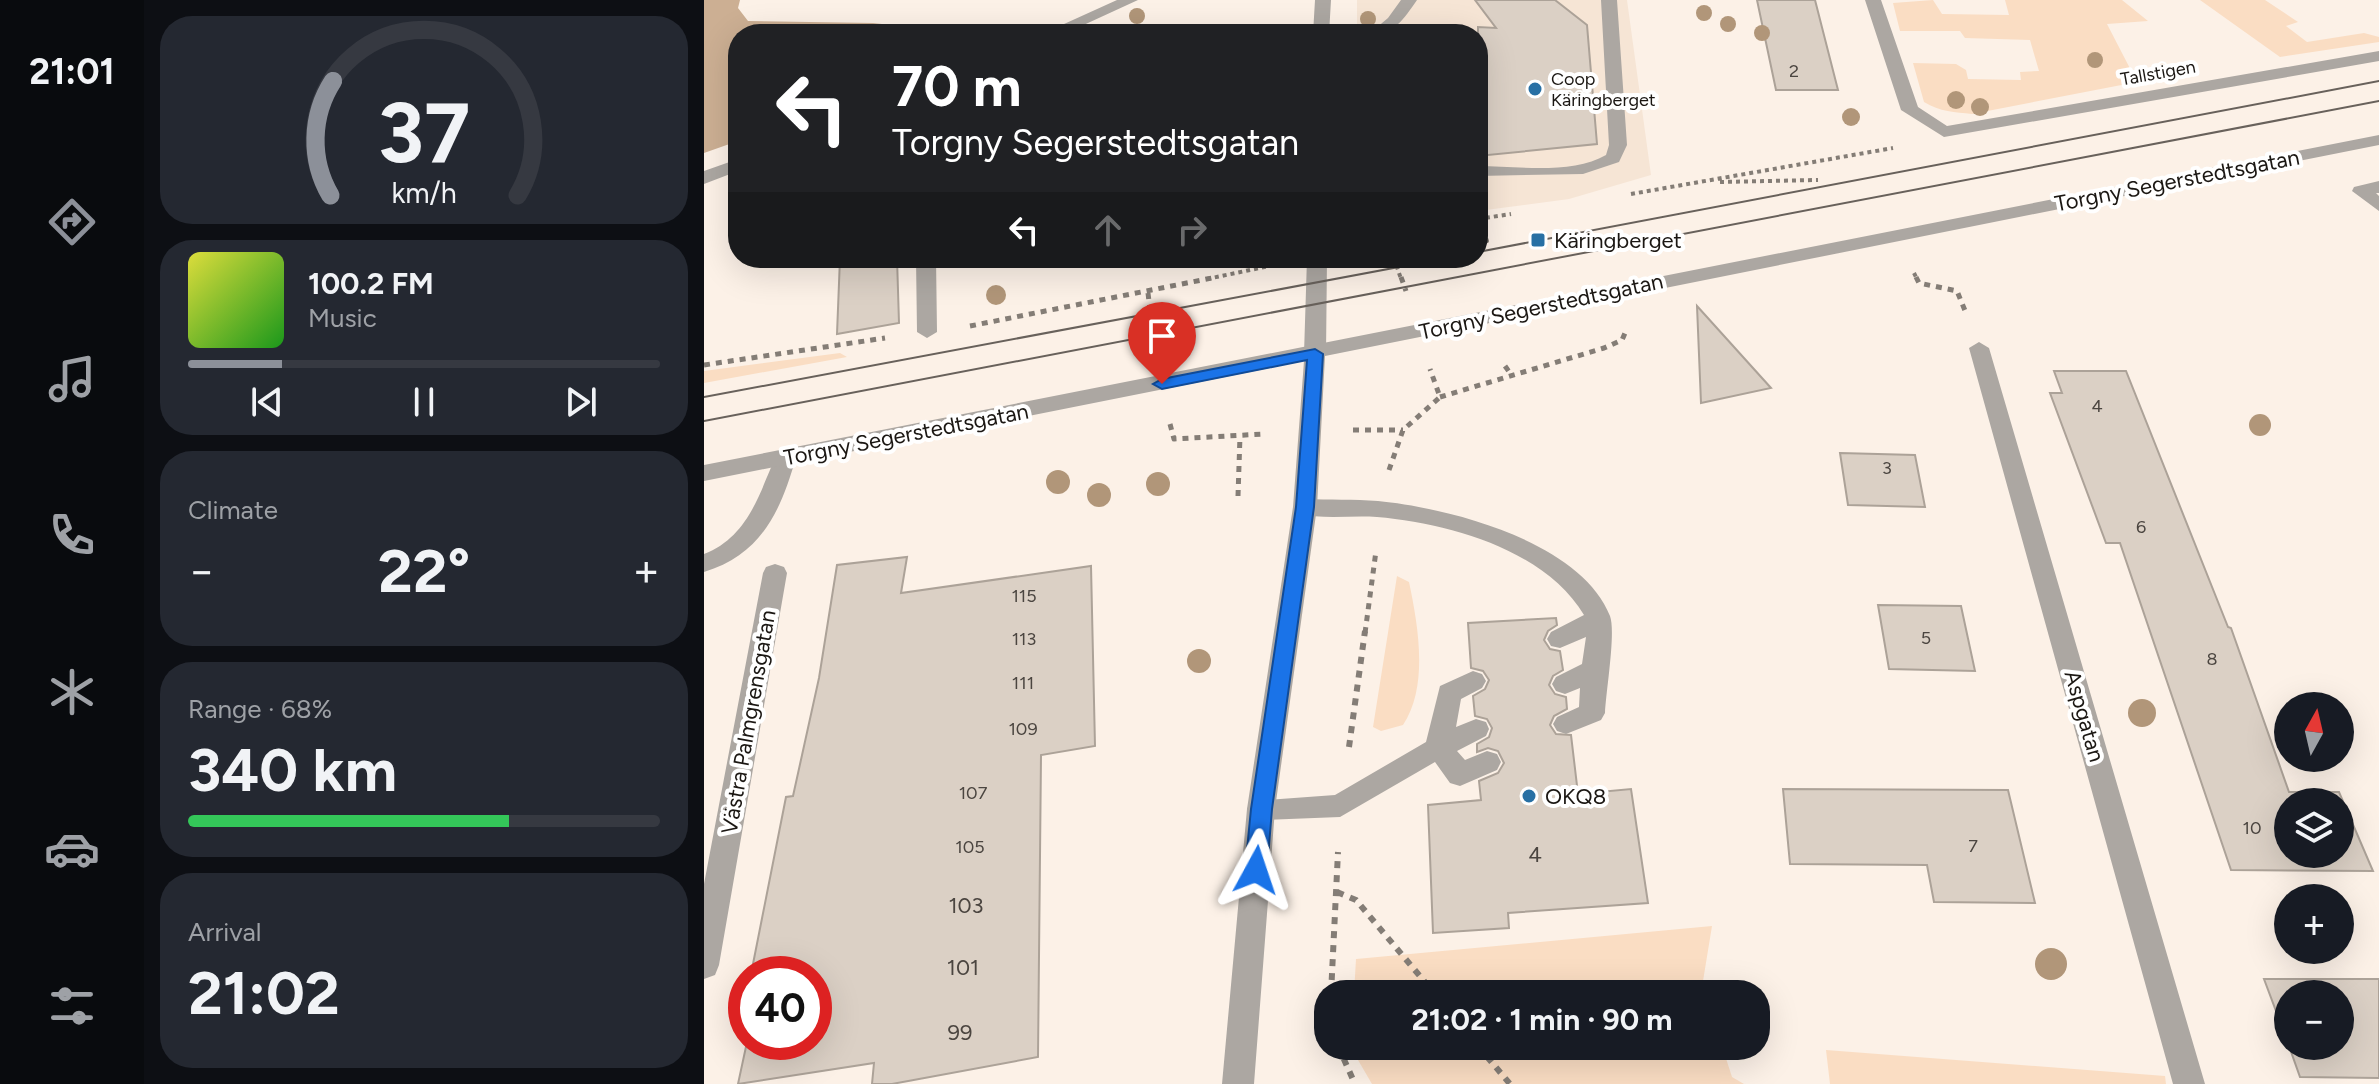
<!DOCTYPE html>
<meta charset="utf-8">
<style>
body{margin:0;font-family:Figtree,sans-serif;background:#242831;color:#f1f3f6;height:100vh;display:flex;flex-direction:column;font-size:30px;white-space:nowrap}
*{box-sizing:border-box;margin:0}
p{font-size:26px;color:#9ea1a6}
.icon{flex:none;width:44px;height:44px;fill:none;stroke:currentColor;stroke-width:2;stroke-linecap:round;stroke-linejoin:round}
.map{position:relative;flex:1;overflow:hidden}
.drawer{display:flex;flex-direction:column;gap:16px;padding:16px;background:#0d0f14;width:560px}
.drawer>*{flex:none}
.hud{position:absolute;left:24px;top:24px;width:760px;height:244px;border-radius:32px;box-shadow:0 8px 32px #0002;background:#202124;color:#fff;overflow:hidden}
.needle{width:52px;rotate:8deg}
.fabs{position:absolute;left:1570px;top:692px;display:grid;gap:16px}
.fabs a{display:grid;place-items:center;width:80px;height:80px;border-radius:50%;background:#171b24;box-shadow:0 8px 32px #0002;font-size:40px}
.speed{position:absolute;left:24px;top:956px;display:flex;gap:16px;font-size:40px;font-weight:700;text-align:center}
.speed>*{display:grid;place-content:center;width:104px;height:104px;border-radius:50%;background:#171b24;box-shadow:0 8px 32px #0002;line-height:1}
.speed .limit{border:12px solid #d22;background:#fff;color:#111}
.pin{position:absolute;display:grid;place-items:center;width:68px;height:68px;color:#fff;margin:-82px -34px;border-radius:50% 50% 50% 0;rotate:-45deg;box-shadow:0 0 8px #0007}
.pin .icon{rotate:45deg}
.me{position:absolute;width:88px;margin:-44px;rotate:5deg;stroke-linejoin:round;filter:drop-shadow(0 0 6px #0008)}
.turn{display:flex;align-items:center;gap:28px;height:168px;padding:0 32px;font-size:36px}
.turn .icon{width:104px;height:104px;stroke-width:2.5}
.turn b{display:block;font-size:56px;line-height:68px}
.lanes{display:flex;align-items:center;height:76px;padding:0 32px;background:#0003;justify-content:center;gap:40px;direction:ltr}
.lanes .off{opacity:.35}
.big{font-size:60px;font-weight:700;line-height:1.1}
.drawer .tile{flex:1;display:flex;flex-direction:column;justify-content:center;gap:12px;min-width:0;padding:0 28px;border-radius:32px;background:#242831}
.drawer .dial{align-items:center;gap:0}
.dial svg{height:208px;overflow:visible;fill:none;stroke:#363941;stroke-width:7;stroke-linecap:round;text-anchor:middle}
.dial text{fill:#f1f3f6;stroke:none}
.song{display:flex;align-items:center;gap:24px}
.cover{width:96px;height:96px;border-radius:12px;background:linear-gradient(135deg,hsl(60 70% 55%),hsl(120 70% 35%))}
.played{height:8px;border-radius:4px;background:linear-gradient(90deg,#8c9099 20%,#363941 20%)}
.keys{display:flex;justify-content:space-around;direction:ltr}
.heat{display:flex;justify-content:space-between;align-items:center;font-size:44px;direction:ltr}
.charge{height:12px;border-radius:6px;background:linear-gradient(90deg,#34c759 68%,#363941 0)}
.trip{position:absolute;left:610px;top:980px;width:456px;height:80px;border-radius:32px;background:#171b24;box-shadow:0 8px 32px #0002;font-weight:700;line-height:80px;text-align:center}
main{display:flex;flex:1;min-height:0}
.tabs{display:flex;flex-direction:column;width:144px;justify-content:space-around;align-items:center;background:#090b0e;color:#9ea1a6}
.tabs .icon{width:56px;height:56px}
.tabs .current{color:#8c9099}
.tabs b{font-size:36px;color:#f1f3f6}
.map>svg:first-child{display:block}
</style>
<main>
<nav class="tabs">
<b>21:01</b>
<svg class="icon current" aria-label="directions" viewBox="0 0 24 24"><path d="M12 3l9 9-9 9-9-9zM9 14v-3h6M13 9l2 2-2 2"/></svg>
<svg class="icon" aria-label="music" viewBox="0 0 24 24"><path d="M9 18V5l10-2v13"/><circle cx="6" cy="18" r="3"/><circle cx="16" cy="16" r="3"/></svg>
<svg class="icon" aria-label="phone" viewBox="0 0 24 24"><path d="M5 4h4l2 5-3 2q2 4 5 5l2-3 5 2v4C11 20 4 13 5 4z"/></svg>
<svg class="icon" aria-label="climate" viewBox="0 0 24 24"><path d="M12 3v18M4 7l16 10M4 17L20 7"/></svg>
<svg class="icon" aria-label="car" viewBox="0 0 24 24"><path d="M5 17H2v-5l4-1 3-4h7l3 4 3 1v5h-3M9 17h6M6 11h13"/><circle cx="7" cy="17" r="2"/><circle cx="17" cy="17" r="2"/></svg>
<svg class="icon" aria-label="filters" viewBox="0 0 24 24"><path d="M4 7h16M4 17h16"/><circle cx="9" cy="7" r="2"/><circle cx="15" cy="17" r="2"/></svg>
</nav>
<section class="drawer">
<div class="tile dial"><svg viewBox="0 0 100 80">
<path d="M14 69A42 42 0 1 1 86 69"/>
<path d="M14 69A42 42 0 0 1 15 25" stroke="#8c9099"/>
<text x="50" y="56" font-size="32" font-weight="700">37</text>
<text x="50" y="72" font-size="11">km/h</text>
</svg></div>
<div class="tile">
<div class="song"><i class="cover"></i><div><b>100.2 FM</b><p>Music</p></div></div>
<div class="played"></div>
<div class="keys"><svg class="icon" aria-label="previous" viewBox="0 0 24 24"><path d="M18 5L8 12l10 7zM5 5v14"/></svg><svg class="icon" aria-label="pause" viewBox="0 0 24 24"><path d="M8 5v14M16 5v14"/></svg><svg class="icon" aria-label="next" viewBox="0 0 24 24"><path d="M6 5l10 7-10 7zM19 5v14"/></svg></div>
</div>
<div class="tile"><p>Climate</p>
<div class="heat"><a>−</a><b class="big">22°</b><a>+</a></div>
</div>
<div class="tile"><p>Range · 68%</p><b class="big">340 km</b><div class="charge"></div></div>
<div class="tile"><p>Arrival</p><b class="big">21:02</b></div>
</section>
<div class="map">
<svg width="1675" height="1084" viewBox="0 0 1675 1084">
<rect width="100%" height="100%" fill="#fcf1e7"/>
<path fill="#f6e5d5" d="M653,0h270l24,175 -82,24 -91,12v-177h-121z"/>
<path fill="#faddc3" d="M1229,0l9,14 67,1 -4,-15h117l26,21 -41,3 30,58 -165,32c-17,-2 -32,-2 -48,-12l-11,-39 43,1 10,6 2,9 53,1 -1,-8 19,-1 -9,-31 -65,-2 -5,-7h-60l-7,-28z
M1496,0h65l33,22 -12,4 21,16 57,-9 15,4v5l-99,15z
M136,353l7,4 -143,26v-12z
M693,576l12,6c9,43 20,104 -6,143l-22,6 -8,-4z
M1008,926l-10,61 2,7h-350l2,-35z
M652,1046h366l10,31 12,7h-372l-14,-24z
M1122,1050l339,26 1,8h-336z"/>
<path fill="#ccaf93" d="M0,0h36l-2,8 10,13 125,2 54,6 2,5h-191v107l-34,12z"/>
<path fill="#dbd0c5" stroke="#aca298" stroke-width="2" fill-rule="evenodd" d="M771,0h80l32,25 10,119 -119,12v-129l18,1z
M1053,0h58l23,90h-62z
M136,258h57l2,65 -62,11z
M993,306l74,82 -70,15z
M1350,371h72l102,256 3,1 58,164h50l34,79 -142,-1 -111,-327h-14l-56,-150h12zM1584,802h52v52h-52z
M1136,453l75,2 10,52 -77,-2z
M203,557l-6,36 190,-27 4,180 -54,9 -3,302 -146,27h-20l2,-21 -136,21 9,-42h67v-68h-63l35,-177 7,-1 26,-118 18,-113z
M1174,605l83,1 14,65 -86,-2z
M852,618l1,7 -9,6 -4,9 6,9 10,2 3,19 -10,6 -4,9 6,9 11,3 1,12 -13,7 -4,9 6,9 15,1 7,59 53,-5 17,114 -140,10 1,15 -76,5 -5,-128 53,-5 -2,-19 19,-8 6,-10 -6,-12 -10,-3 -11,4v-8l12,-7 3,-9 -5,-9 -12,-3 -2,-20 12,-7 4,-9 -6,-9 -12,-3 -3,-45z
M1079,789l225,1 27,113 -101,-1 -7,-37 -137,-1z
M1560,979h115v99l-79,-1 -11,-31h51v-52h-52v49z"/>
<g fill="none" stroke-linecap="round" stroke-linejoin="round">
<path stroke="#847d76" stroke-width="4" stroke-dasharray="4 4" stroke-linecap="butt" d="M1016,182l98,-2
M927,194l262,-46
M774,219l33,-5
M774,242l9,-1 -8,-22
M690,258l7,21
M1210,273l3,6
M503,279l67,-14"/>
<path stroke="#847d76" stroke-width="5" stroke-dasharray="6 6" stroke-linecap="butt" d="M697,277l5,14
M1212,277l3,6 38,8 9,22
M444,293l6,50
M266,326l247,-49
M0,365l181,-27
M801,366l5,7
M736,397l164,-49 18,-8 3,-7
M466,424l4,15 90,-5
M649,430h50
M685,470l14,-40 37,-33 -10,-28
M534,496l2,-60
M661,633l11,-82"/>
<path stroke="#847d76" stroke-width="6" stroke-dasharray="7 7" stroke-linecap="butt" d="M645,747l16,-116
M633,892l19,8 79,94
M627,994l7,-142
M634,1046l17,38
M774,1046l32,38"/>
<path fill="#aca7a2" fill-rule="evenodd" d="M697,0h16c-14,20 -22,34 -48,34l19,-16z
M897,0h16l10,145 -8,17 -36,12 -105,2v-10c38,0 94,9 128,-11l3,-10z
M81,450l11,7c-15,54 -35,98 -92,115v-18c59,-22 61,-99 81,-104z
M601,499c24,1 49,0 73,2 72,7 203,41 232,115 6,16 -4,75 -5,97l-4,7 -35,14 -9,-3 -4,-7 4,-7 22,-10 1,-19 -15,6 -9,-3 -4,-7 4,-7 26,-13 4,-27 -26,11 -9,-2 -4,-7 4,-7 33,-17c-39,-65 -135,-92 -207,-98 -26,-2 -55,3 -80,-4l-4,-6 4,-6z
M71,564l9,3 3,6 -68,392 -4,10 -11,4v-95l59,-311 3,-6z
M769,671l9,3 4,7 -4,7 -21,11 -5,28 20,-8 10,3 3,7 -3,7 -29,15 8,9 22,-9 10,3 4,8 -4,8 -37,16 -10,-3 -15,-21 -95,55 -79,3 -10,-3 -4,-8 4,-8 84,-6 91,-53 14,-56z"/>
<path fill="#aca7a2" fill-rule="evenodd" d="M413,0h21l-74,34h-22z
M611,0h16l-2,34h-16z
M1161,0h16l37,107 29,19 432,-75v10l-435,76 -43,-27z
M34,159v12l-34,13v-13z
M1675,181v12h-3l3,3v15l-27,-20 2,-4z
M212,258h20l1,74 -10,6 -10,-6z
M603,258h20l-1,96 -11,6 -11,-6z
M1275,342l10,6 216,736h-32l-204,-736z"/>
<path fill="#aca7a2" fill-rule="evenodd" d="M1675,135v10l-1054,211 -8,151 -42,302 -21,275h-32l25,-275 46,-302 11,-146 -600,120v-16z"/>
<path stroke="#68615b" stroke-width="2" d="M774,252l901,-171
M0,397l743,-139
M0,421l1675,-320"/>
</g>
<g fill="#b19679">
<circle cx="1000" cy="13" r="8"/>
<circle cx="433" cy="16" r="8"/>
<circle cx="664" cy="19" r="8"/>
<circle cx="1024" cy="24" r="8"/>
<circle cx="1058" cy="33" r="8"/>
<circle cx="1391" cy="60" r="8"/>
<circle cx="1252" cy="100" r="9"/>
<circle cx="1276" cy="107" r="9"/>
<circle cx="1147" cy="117" r="9"/>
<circle cx="292" cy="295" r="10"/>
<circle cx="1556" cy="425" r="11"/>
<circle cx="354" cy="482" r="12"/>
<circle cx="454" cy="484" r="12"/>
<circle cx="395" cy="495" r="12"/>
<circle cx="495" cy="661" r="12"/>
<circle cx="1438" cy="713" r="14"/>
<circle cx="1347" cy="964" r="16"/>
</g>
<path fill="#1a73e8" stroke="#114b97" stroke-width="2" d="M611,349l8,5 -9,153 -42,302 -5,61 -3,6h-16l-3,-6 6,-61 45,-302 11,-147 -145,29 -9,-5 9,-5z"/>
<g fill="#2870a4" stroke="#fff" stroke-width="3">
<circle cx="831" cy="89" r="8"/>
<rect x="826" y="232" width="16" height="16" rx="4"/>
<circle cx="825" cy="796" r="8"/>
</g>
<g text-anchor="middle" stroke-width="8" stroke-linejoin="round" paint-order="stroke">
<g font-size="18" fill="#4b4540">
<text x="1090" y="77">2</text>
<text x="1393" y="412">4</text>
<text x="1183" y="474">3</text>
<text x="1437" y="533">6</text>
<text x="320" y="602">115</text>
<text x="1222" y="644">5</text>
<text x="320" y="645">113</text>
<text x="1508" y="665">8</text>
<text x="319" y="689">111</text>
<text x="319" y="735">109</text>
<text x="269" y="799">107</text>
<text x="1548" y="834">10</text>
<text x="1269" y="852">7</text>
<text x="266" y="853">105</text>
</g>
<g font-size="18" fill="#1b1713" stroke="#fff">
<text transform="translate(1454 73) rotate(-10)" y="6">Tallstigen</text>
</g>
<g font-size="18" fill="#1b1713" stroke="#fff" text-anchor="start">
<text x="847" y="85">Coop<tspan x="847" dy="21">Käringberget</tspan></text>
</g>
<g font-size="22" fill="#1b1713" stroke="#fff">
<text transform="translate(1473 180) rotate(-11)" y="8">Torgny Segerstedtsgatan</text>
<text transform="translate(837 306) rotate(-12)" y="8">Torgny Segerstedtsgatan</text>
<text transform="translate(202 434) rotate(-11)" y="8">Torgny Segerstedtsgatan</text>
<text transform="translate(1381 716) rotate(74)" y="8">Aspgatan</text>
<text transform="translate(44 722) rotate(-80)" y="8">Västra Palmgrensgatan</text>
</g>
<g font-size="22" fill="#1b1713" stroke="#fff" text-anchor="start">
<text x="850" y="248">Käringberget</text>
<text x="841" y="804">OKQ8</text>
</g>
<g font-size="22" fill="#4b4540">
<text x="831" y="862">4</text>
<text x="262" y="913">103</text>
<text x="259" y="975">101</text>
<text x="256" y="1040">99</text>
</g>
</g>
</svg>
<div class="fabs">
<a><svg class="needle" viewBox="-14 -14 28 28"><path d="M0-13l5 13h-10z" fill="#e53935"/><path d="M0 13l5-13h-10z" fill="#9ea1a6"/></svg></a>
<a><svg class="icon" aria-label="layers" viewBox="0 0 24 24"><path d="M12 4l9 5-9 5-9-5zM3 14l9 5 9-5"/></svg></a>
<a>+</a>
<a>−</a>
</div>
<div class="speed"><div class="limit">40</div></div>
<div class="pin" style="left:458px;top:384px;background:#d93025"><svg class="icon" aria-label="arrive" viewBox="0 0 24 24"><path d="M6 21V4h12l-3 4 3 4H6"/></svg></div>
<svg class="me" style="left:552px;top:870px" viewBox="-20 -20 40 40"><path d="M0-17L14 15 0 8-14 15z" fill="#1a73e8" stroke="#fff" stroke-width="4"/></svg>
<div class="trip">21:02 · 1 min · 90 m</div>
<div class="hud">
<div class="turn"><svg class="icon" aria-label="left" viewBox="0 0 24 24"><path d="M17 20v-9H6M10 6l-5 5 5 5"/></svg><div><b>70 m</b>Torgny Segerstedtsgatan</div></div>
<div class="lanes"><svg class="icon" aria-label="left" viewBox="0 0 24 24"><path d="M17 20v-9H6M10 6l-5 5 5 5"/></svg><svg class="icon off" aria-label="ahead" viewBox="0 0 24 24"><path d="M12 20V5M6 11l6-6 6 6"/></svg><svg class="icon off" aria-label="right" viewBox="0 0 24 24"><path d="M7 20v-9h11M14 6l5 5-5 5"/></svg></div>
</div>
</div>
</main>
